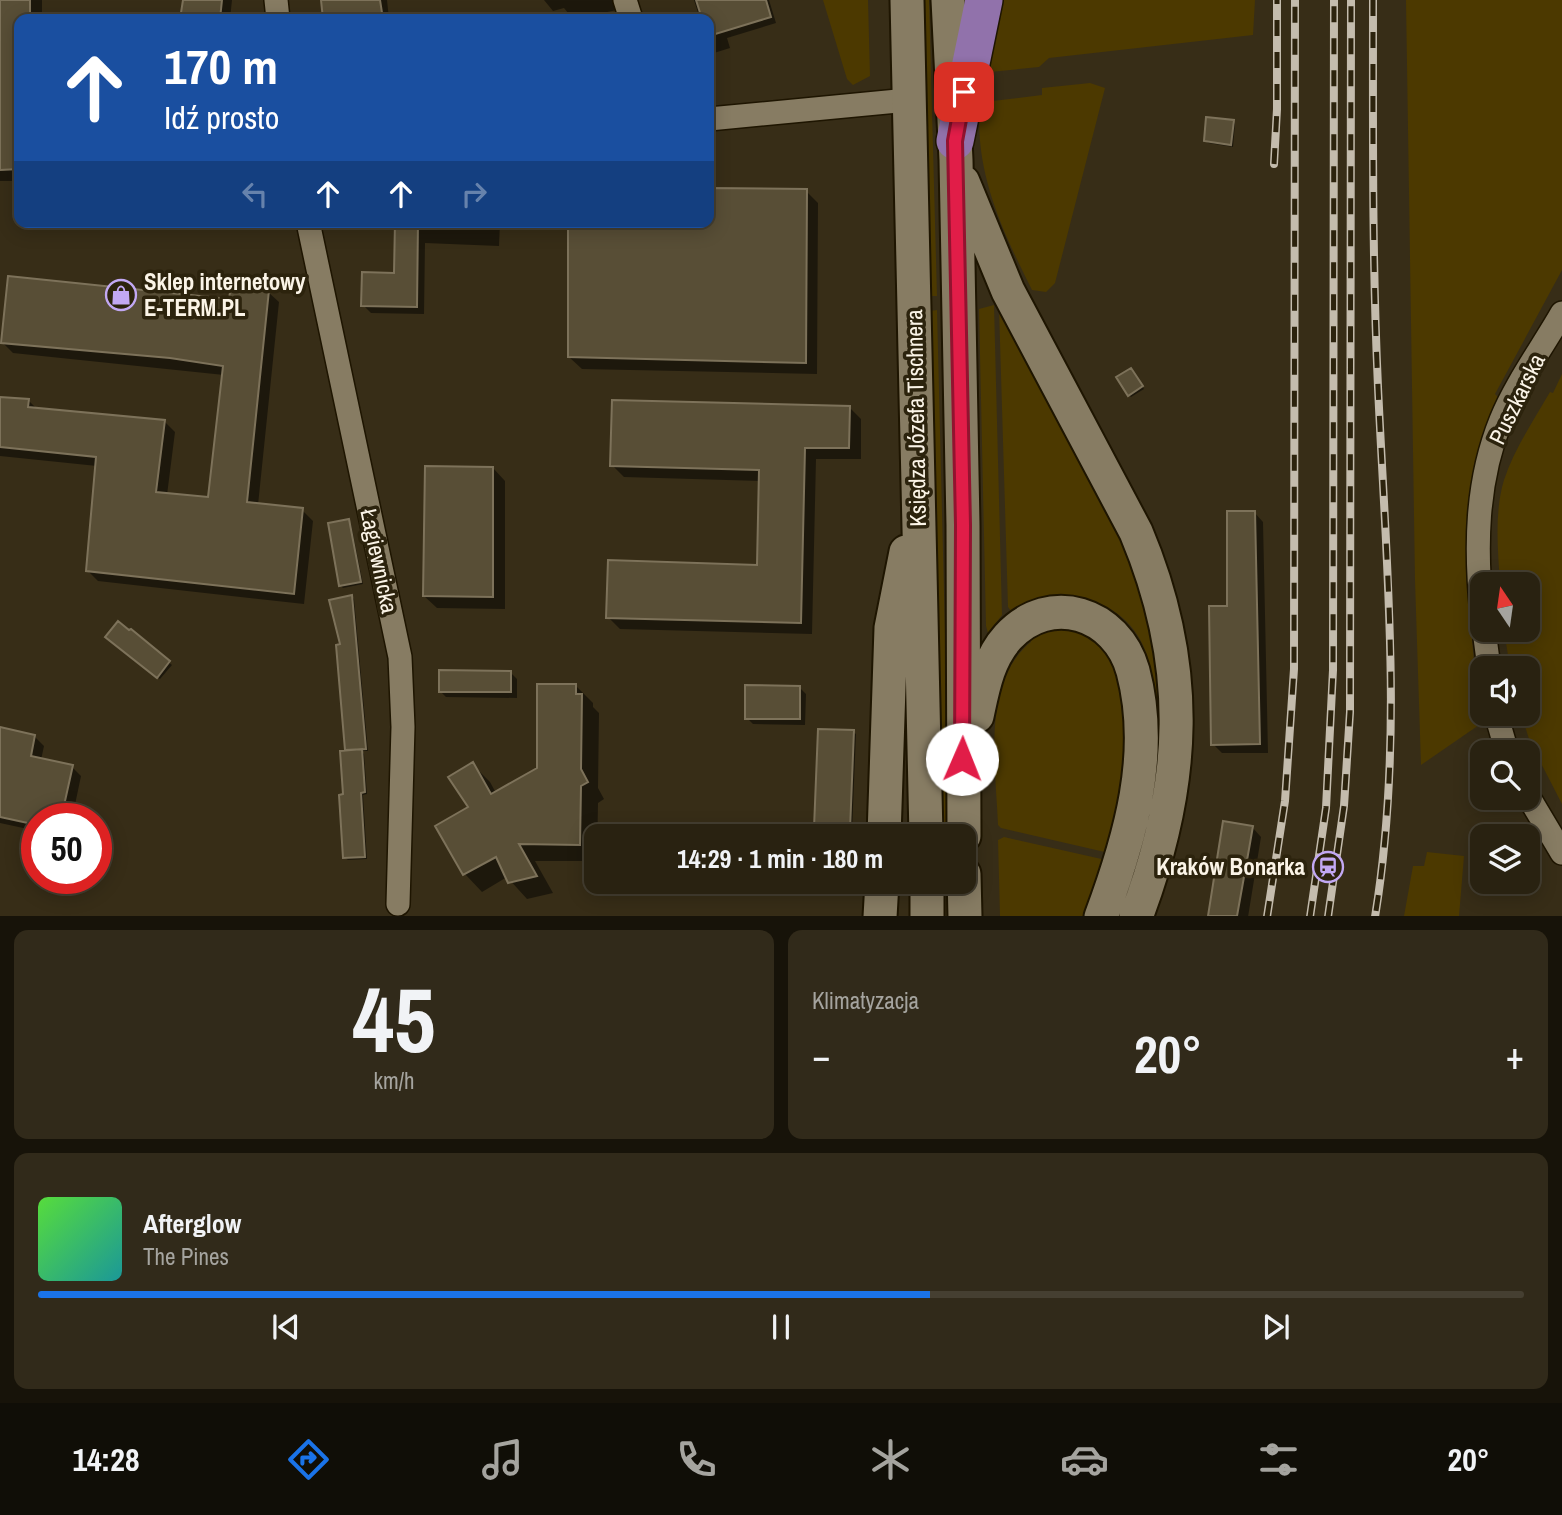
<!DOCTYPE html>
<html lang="pl">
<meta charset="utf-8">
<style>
body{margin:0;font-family:"Archivo Narrow",sans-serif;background:#312a1a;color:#f1f3f6;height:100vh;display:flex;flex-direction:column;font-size:26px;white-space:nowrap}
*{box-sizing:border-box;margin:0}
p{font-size:23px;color:#a5a49f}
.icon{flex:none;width:38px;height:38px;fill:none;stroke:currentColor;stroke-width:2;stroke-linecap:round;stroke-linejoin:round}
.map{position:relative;height:916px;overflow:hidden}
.details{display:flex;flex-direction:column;gap:14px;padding:14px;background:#171309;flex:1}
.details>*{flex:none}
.top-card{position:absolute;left:14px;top:14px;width:700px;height:214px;border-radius:14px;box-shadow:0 4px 18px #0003,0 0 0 2px #453f31;background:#1a4fa0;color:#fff;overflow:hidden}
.needle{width:46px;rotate:347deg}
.controls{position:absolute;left:1470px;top:572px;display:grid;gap:14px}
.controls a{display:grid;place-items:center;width:70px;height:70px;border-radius:14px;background:#292211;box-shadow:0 4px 18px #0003,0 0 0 2px #453f31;font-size:35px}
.speed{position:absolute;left:21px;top:803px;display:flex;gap:14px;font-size:35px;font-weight:700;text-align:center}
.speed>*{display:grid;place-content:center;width:91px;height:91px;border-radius:50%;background:#292211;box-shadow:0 4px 18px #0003,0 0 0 2px #453f31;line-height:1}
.speed .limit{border:10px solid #d22;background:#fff;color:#111}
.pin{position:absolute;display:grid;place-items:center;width:60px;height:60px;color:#fff;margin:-30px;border-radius:14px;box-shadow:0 4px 10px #0006}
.me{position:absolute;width:77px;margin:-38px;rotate:1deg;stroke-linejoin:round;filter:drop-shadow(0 0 5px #0008)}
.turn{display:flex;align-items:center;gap:24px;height:147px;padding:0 35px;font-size:32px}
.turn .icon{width:91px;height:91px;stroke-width:2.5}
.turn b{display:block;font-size:49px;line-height:60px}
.lanes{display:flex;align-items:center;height:66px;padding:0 35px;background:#0003;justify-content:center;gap:35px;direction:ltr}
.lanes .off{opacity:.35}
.big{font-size:52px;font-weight:700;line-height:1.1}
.details .card{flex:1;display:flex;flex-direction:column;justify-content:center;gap:10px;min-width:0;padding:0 24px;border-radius:14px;background:#312a1a}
.details .dial{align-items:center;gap:0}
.dial b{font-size:91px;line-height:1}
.song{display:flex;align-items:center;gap:21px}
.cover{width:84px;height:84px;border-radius:10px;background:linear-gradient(135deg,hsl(110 70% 55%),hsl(180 70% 35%))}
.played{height:7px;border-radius:4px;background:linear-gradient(90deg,#1a73e8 60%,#453f31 60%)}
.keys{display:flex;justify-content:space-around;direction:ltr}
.heat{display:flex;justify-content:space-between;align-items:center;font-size:38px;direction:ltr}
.details .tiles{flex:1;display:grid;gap:14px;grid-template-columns:1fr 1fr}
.card:last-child{grid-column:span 2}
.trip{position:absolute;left:584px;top:824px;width:392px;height:70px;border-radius:14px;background:#292211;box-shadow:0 4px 18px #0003,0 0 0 2px #453f31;font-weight:700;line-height:70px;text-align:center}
.tab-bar{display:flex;height:112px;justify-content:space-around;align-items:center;background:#100e07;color:#a5a49f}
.tab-bar .icon{width:49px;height:49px}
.tab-bar .current{color:#1a73e8}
.tab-bar b{font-size:32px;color:#f1f3f6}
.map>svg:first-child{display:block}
</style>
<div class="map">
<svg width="1562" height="917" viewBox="0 0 1562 917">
<rect width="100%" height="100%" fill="#372d17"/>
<path fill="#4c3900" d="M823,0h45l2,76 -17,9 -6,-6z
M922,0h7l8,296h-7z
M1001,0h254l-2,35 -204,23 -10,9 -49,5 -3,-3z
M1406,0h156v270l-67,124 3,3 -21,58 -10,62 -1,47 13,161 -58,40 -6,-185z
M1090,83l15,5 -50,195 -9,9 -14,-2c-29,-58 -58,-118 -52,-185l4,-3 58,-7v-7z
M994,305l8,310 -14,18 -2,-7 -7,-317z
M999,308l131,243 27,98 6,94 -17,100c2,-31 4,-61 6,-91 5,-63 8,-129 -64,-153 -24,-8 -57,-3 -77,12l-3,-4z
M937,310l13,526h-8l-12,-525z
M1562,374v430l-32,-62 -9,-28h7v-46h-18l-6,-38h24v-46h-28c-2,-33 -6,-71 4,-104 10,-31 30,-60 46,-88l3,1z
M1047,627l36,3 33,29 14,94 -21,100 -108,-25 -3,-3c-2,-57 -17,-143 33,-183l-3,-6z
M1004,837l102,23 -19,56h-87l-2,-76z
M1427,852l37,4 -5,60h-55l9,-50h11z"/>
<path fill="#0007" d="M0,0h42v19h-23v162h-19z
M184,0h48l-2,19h-48z
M322,0h65l2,19h-64z
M544,0h70l3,10 -44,9 -9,-11 -11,3z
M694,0h75l7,23 -49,15 3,10 -16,5 -5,-6v-28h-9z
M1233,121l2,3 -2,23 -25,-4 -2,-3z
M709,190l97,1 12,12 -1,171 -235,-5 -13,-12 140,-135z
M397,222h103l-1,24 -74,-3 -1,71 -53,-1 -8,-8 33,-31z
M268,292l11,10 -21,203 44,5 11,11 -9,83 -206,-23 -11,-11 10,-104 -97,-10v-57l29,2 8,8 128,13 10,10 -8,63 43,4 14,-124 -211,-22 -11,-11 229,-41z
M1133,372l11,17 -13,8 -2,-2z
M849,407l12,12v40h-45l-4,175 -192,-5 -12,-12 151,-51 2,-85 -137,-4 -12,-12z
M493,468l12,13v128l-68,-1 -13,-12z
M1254,512l9,10 5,231h-46l-9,-9 16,-136z
M349,521l2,3 12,60 -20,4 -2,-2z
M352,597l2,2 14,152h-7l3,3 3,40 -4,1 4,64 -19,1 -3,-2v-62l4,-44 -3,-3 -4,-103z
M131,631l41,34 -12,14 -51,-40z
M511,673l6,6v19l-71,-1 -6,-6z
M575,685l18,18v4l6,6 -1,75 6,11 -6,4 -1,58h-62l18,32 -26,6 -20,-22 -25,15 -17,-18 -28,-47 33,-19 3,-43 17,17 6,11 42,-24z
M800,688l6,6 -1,31 -52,-1 -6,-6z
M0,729l35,8 9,9 -3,14 31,7 9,9 -9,43h-35v12l-37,-8z
M853,732l3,2 -4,98 -34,-2 -3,-2z
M1224,823l28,4 9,10 -13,80h-39z"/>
<path fill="#584e36" stroke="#7d725a" stroke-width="2" d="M0,0h30v19h-11v150l-19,1z
M183,0h39l-2,19h-40z
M321,0h59l3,19h-60z
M696,0h70l5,17 -62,19v-17h-7z
M1206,117l28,3 -3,25 -27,-4z
M709,188l98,1 -1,174 -238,-6v-135h141z
M395,222h23l-1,85 -56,-1 1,-34 32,1z
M8,276l221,23 2,-14 38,5 -22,212 56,6 -9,86 -208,-23 10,-114 -96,-10v-50l29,2 -1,8 137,13 -9,72 52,5 15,-131 -53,-8 -169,-15z
M1131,368l12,18 -15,10 -12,-19z
M612,400l238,6 -1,42h-44l-4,175 -195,-5 2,-58 149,5 2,-95 -149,-4z
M425,466l68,1v130l-70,-1z
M1227,511h28l5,233 -49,1 -2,-139h18z
M349,519l12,63 -22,4 -11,-63z
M352,595l14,154 -21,1 -9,-105 4,-1 -11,-44z
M118,621l11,9 2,-1 39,32 -13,17 -52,-41z
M439,670l72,1v21h-72z
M537,684h39v10h6l-1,75 7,13 -7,4 -1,59 -61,-1 18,32 -29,7 -12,-26 -33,18 -28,-49 33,-19 -20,-30 25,-15 18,32 46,-26z
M745,685l55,1v33h-55z
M0,727l35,8 -4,21 42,9 -12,54h-24v6l-37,-8z
M818,729l36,1 -4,100 -36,-2z
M362,749l3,43 -4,1 4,64 -22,1 -4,-63 4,-1 -3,-43z
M1223,821l30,5 -4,23 -12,67h-29z"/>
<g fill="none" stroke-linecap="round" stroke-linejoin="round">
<g stroke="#1e1501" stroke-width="26">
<path id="minor" d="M276,0l2,19
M625,0l6,19
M709,119l199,-19
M308,222l92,435 3,70 -5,177
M1482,614c-7,-66 -6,-132 19,-194 15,-37 41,-72 61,-107
M1484,630l5,38
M1496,714l11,38
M1528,796l34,57"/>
</g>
<g stroke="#1e1501" stroke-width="37">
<path id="secondary" d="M907,0l19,836
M948,0l8,160 7,365 1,311
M963,182l45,109 128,241c56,133 51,251 0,385
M977,716c6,-28 11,-57 31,-79 42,-46 109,-24 125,34 22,83 -3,168 -32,246
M884,836l7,-208 15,-76
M964,874l1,43
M927,882v35
M880,917l2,-35"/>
</g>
<g stroke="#1e1501" stroke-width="40">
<path id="primary" d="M955,141l29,-141"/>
</g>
<use href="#minor" stroke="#877c63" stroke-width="23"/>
<use href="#secondary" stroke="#877c63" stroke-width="33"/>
<use href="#primary" stroke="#9172ab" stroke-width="37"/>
<g stroke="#c4bcad" stroke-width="8">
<path id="rail" d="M1373,0c0,129 -1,258 5,387 8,177 26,353 -3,530
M1274,164l3,-55v-109
M1267,917l18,-116 9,-132 1,-669
M1310,917l16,-109 7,-138 1,-670
M1328,917l16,-111 6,-94 1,-712"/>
</g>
<use href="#rail" stroke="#2c230d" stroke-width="5" stroke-dasharray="16" stroke-linecap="butt"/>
</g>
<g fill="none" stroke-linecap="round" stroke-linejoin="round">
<g stroke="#92132f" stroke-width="18">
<path id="route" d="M962,759l1,-234 -8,-384 9,-49"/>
</g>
<use href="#route" stroke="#e11d48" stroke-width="12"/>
</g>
<defs>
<g id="shop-ring" transform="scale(1.575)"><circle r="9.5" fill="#2c230d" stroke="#c2a8f3" stroke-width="1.5"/><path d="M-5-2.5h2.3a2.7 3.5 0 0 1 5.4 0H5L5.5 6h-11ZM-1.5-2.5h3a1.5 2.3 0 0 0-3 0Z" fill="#c2a8f3"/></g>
<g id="station-ring" transform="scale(1.575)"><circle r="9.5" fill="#2c230d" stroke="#c2a8f3" stroke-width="1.5"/><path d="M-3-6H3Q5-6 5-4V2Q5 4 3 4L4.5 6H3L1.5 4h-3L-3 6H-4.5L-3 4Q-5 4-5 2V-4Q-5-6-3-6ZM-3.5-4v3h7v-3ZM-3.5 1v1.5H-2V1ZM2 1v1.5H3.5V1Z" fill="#c2a8f3"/></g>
</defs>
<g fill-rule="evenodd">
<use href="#shop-ring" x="121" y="295"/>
<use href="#station-ring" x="1328" y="867"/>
</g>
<g text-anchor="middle" stroke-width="7" stroke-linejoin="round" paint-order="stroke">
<g font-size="23" font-weight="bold" fill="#fbf4e7" stroke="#2c230d" text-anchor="start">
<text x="144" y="290">Sklep internetowy<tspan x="144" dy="26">E-TERM.PL</tspan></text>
<text x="1305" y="875" text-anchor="end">Kraków Bonarka</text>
</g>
<g font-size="23" fill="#fbf4e7" stroke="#2c230d">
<text transform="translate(1517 399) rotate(-64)" y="8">Puszkarska</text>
<text transform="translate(916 418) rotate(-91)" y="8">Księdza Józefa Tischnera</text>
<text transform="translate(379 561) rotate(78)" y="8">Łagiewnicka</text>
</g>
</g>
</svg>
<div class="controls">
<a><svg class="needle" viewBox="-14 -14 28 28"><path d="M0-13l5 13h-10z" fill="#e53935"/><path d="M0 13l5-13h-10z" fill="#a5a49f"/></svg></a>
<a><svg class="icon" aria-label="sound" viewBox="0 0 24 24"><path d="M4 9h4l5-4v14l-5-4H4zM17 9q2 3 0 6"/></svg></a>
<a><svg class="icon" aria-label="search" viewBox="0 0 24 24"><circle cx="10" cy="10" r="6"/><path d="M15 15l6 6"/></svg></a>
<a><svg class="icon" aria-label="layers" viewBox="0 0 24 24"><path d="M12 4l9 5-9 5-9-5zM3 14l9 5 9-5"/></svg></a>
</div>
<div class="speed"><div class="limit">50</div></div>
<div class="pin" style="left:964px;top:92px;background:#d93025"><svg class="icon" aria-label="arrive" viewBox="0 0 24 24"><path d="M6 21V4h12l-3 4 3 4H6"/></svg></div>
<svg class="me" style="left:962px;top:759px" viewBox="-20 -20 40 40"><circle r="19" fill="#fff"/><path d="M0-13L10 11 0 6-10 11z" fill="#e11d48"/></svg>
<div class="trip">14:29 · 1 min · 180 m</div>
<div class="top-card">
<div class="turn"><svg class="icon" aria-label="ahead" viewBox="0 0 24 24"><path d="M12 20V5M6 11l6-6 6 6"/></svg><div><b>170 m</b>Idź prosto</div></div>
<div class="lanes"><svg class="icon off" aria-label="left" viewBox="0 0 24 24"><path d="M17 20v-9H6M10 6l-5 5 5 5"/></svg><svg class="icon" aria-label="ahead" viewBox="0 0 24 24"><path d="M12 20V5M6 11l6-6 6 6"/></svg><svg class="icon" aria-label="ahead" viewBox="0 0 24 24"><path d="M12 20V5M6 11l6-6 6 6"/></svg><svg class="icon off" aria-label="right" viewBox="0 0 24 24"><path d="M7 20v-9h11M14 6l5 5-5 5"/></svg></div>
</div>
</div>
<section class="details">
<div class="tiles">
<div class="card dial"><b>45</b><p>km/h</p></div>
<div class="card"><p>Klimatyzacja</p>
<div class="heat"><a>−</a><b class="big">20°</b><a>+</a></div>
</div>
<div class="card">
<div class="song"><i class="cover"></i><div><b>Afterglow</b><p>The Pines</p></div></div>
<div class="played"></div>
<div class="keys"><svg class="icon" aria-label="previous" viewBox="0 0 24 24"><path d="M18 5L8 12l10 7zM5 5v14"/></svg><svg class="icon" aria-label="pause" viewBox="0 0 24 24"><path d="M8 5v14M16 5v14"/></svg><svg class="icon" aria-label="next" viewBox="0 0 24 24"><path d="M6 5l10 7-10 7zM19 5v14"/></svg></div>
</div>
</div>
</section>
<nav class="tab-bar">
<b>14:28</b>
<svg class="icon current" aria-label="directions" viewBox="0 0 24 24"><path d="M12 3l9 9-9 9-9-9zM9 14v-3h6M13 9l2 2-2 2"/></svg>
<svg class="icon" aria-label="music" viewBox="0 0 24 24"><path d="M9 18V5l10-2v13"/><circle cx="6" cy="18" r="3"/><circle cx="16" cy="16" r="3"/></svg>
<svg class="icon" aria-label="phone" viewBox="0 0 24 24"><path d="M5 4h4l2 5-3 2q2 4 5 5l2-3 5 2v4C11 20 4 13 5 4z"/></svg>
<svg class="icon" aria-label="climate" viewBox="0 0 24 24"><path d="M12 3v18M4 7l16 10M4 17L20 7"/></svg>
<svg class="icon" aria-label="car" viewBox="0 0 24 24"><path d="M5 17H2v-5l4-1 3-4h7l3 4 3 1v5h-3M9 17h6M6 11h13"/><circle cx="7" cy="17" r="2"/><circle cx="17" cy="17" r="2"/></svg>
<svg class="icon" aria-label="filters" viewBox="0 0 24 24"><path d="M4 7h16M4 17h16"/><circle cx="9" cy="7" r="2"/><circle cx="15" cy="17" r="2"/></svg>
<b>20°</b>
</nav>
